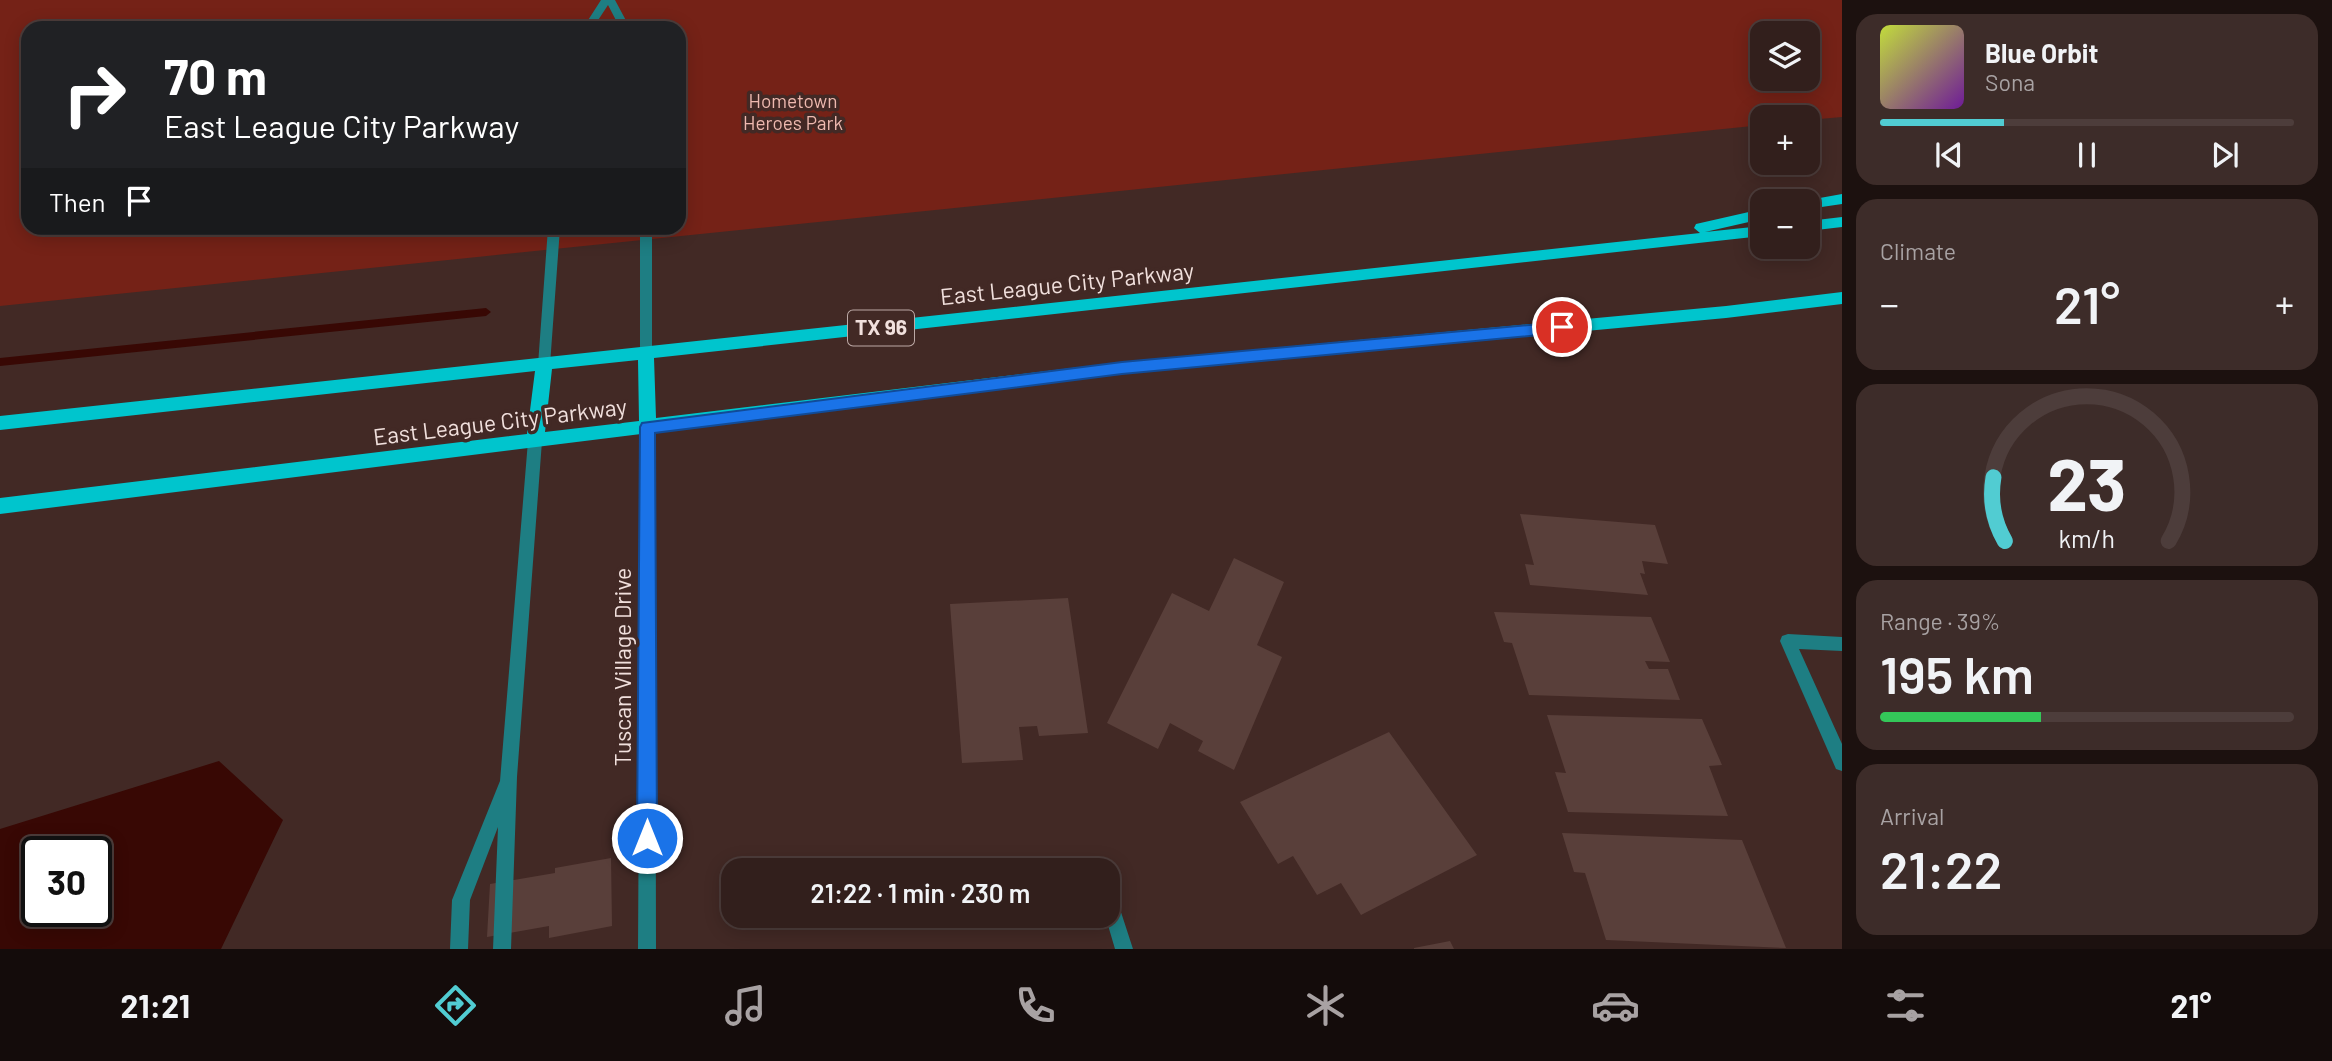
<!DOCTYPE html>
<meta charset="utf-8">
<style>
body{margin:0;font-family:Barlow,sans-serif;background:#3d2c29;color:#f1f3f6;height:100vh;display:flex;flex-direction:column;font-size:26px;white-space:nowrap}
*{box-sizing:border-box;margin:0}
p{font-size:23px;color:#a8a2a3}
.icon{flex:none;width:38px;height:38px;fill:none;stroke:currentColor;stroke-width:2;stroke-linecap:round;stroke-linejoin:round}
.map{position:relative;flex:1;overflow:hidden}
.side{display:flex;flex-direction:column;gap:14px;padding:14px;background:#1c110f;width:490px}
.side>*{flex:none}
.hud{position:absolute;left:21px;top:21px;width:665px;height:214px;border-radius:21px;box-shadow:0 4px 18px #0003,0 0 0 2px #4d3d3b;background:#202124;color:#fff;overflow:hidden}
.tools{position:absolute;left:1750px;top:21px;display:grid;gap:14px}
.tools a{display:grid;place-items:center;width:70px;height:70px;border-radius:14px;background:#321f1c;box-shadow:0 4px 18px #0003,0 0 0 2px #4d3d3b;font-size:35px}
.speed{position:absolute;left:21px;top:836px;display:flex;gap:14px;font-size:35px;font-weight:700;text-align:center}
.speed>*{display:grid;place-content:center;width:91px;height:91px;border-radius:50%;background:#321f1c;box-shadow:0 4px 18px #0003,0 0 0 2px #4d3d3b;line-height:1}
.speed .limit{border:4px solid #111;border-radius:10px;background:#fff;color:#111}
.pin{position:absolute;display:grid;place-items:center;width:60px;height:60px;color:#fff;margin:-30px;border:4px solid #fff;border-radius:50%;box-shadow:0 2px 7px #0007}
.me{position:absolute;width:77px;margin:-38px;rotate:0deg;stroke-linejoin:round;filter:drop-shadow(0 0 5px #0008)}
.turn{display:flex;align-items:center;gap:24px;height:147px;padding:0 28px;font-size:32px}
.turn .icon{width:91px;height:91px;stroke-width:2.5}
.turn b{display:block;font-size:49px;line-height:60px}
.then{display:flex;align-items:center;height:66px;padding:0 28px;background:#0003;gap:14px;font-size:26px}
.big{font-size:52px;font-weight:600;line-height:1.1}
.side .widget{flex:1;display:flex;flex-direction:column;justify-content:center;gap:10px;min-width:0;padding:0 24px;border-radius:21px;background:#3d2c29}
.side .dial{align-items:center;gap:0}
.dial svg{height:182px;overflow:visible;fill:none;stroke:#4d3d3b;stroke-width:7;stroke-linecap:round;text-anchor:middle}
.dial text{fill:#f1f3f6;stroke:none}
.song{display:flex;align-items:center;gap:21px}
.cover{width:84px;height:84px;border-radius:10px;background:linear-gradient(135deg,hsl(70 70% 55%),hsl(280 70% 35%))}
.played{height:7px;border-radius:4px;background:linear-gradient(90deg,#51ccd2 30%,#4d3d3b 30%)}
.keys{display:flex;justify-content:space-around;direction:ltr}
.heat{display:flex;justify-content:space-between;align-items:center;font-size:38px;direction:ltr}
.charge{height:10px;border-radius:5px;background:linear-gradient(90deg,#34c759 39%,#4d3d3b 0)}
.trip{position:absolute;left:721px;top:858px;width:399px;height:70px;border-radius:21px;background:#321f1c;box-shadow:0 4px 18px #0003,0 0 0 2px #4d3d3b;font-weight:600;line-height:70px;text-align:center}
.menu{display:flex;height:112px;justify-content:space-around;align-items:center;background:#140c0b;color:#a8a2a3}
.menu .icon{width:49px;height:49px}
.menu .on{color:#51ccd2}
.menu b{font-size:32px;color:#f1f3f6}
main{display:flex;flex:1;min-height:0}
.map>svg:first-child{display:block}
</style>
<main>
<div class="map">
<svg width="1842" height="949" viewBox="0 0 1842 949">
<rect width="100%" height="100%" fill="#422925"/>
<path fill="#752217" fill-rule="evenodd" d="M0,0h1842v117l-34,3v-3h-46v8l-1762,181zM28,28h651v200h-651zM1762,33h46v46h-46z"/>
<path fill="#380804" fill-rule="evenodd" d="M219,761l64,59 -62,129h-221v-120zM37,852h59v60h-59z"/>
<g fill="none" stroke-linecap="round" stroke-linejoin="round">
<path fill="#380804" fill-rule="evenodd" d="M486,308l5,4 -5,4 -486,50v-8z"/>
</g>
<path fill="#593f3a" d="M1520,514l135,11 13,39 -26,-3 3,13 -5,-1 8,22 -118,-10 -5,-21 9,1z
M1234,558l50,24 -27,63 25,12 -48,113 -36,-19 5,-10 -33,-18 -12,26 -51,-26 65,-130 37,18z
M1068,598l20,135 -49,3 -2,-10 -18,1 4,33 -61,3 -12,-159z
M1494,612l157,5 19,45 -25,-1 4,8h19l12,31 -151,-5 -17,-52 -8,-1z
M1547,715l155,4 20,46 -13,1 19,50 -160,-4 -13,-40 11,1z
M1389,732l88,123 -116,60 -20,-32 -24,12 -24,-39 -15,8 -38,-62z
M1562,833l180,7 44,108 -180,-8 -21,-67 -11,-1z
M611,858l1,68 -63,12v-12l-62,11 3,-53 65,-11v-5z
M1450,941l4,8h-40v-1z"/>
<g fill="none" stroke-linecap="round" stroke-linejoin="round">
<path fill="#1e7e83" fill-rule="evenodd" d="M601,0h14l15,28h-10l-12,-23 -15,23h-10z
M548,228h12l-10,137 -6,5 -6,-5z
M640,228h12v124l-6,5 -6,-5z
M648,422l5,1 2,4 1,522h-18l3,-522 2,-4z
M535,435l5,2 2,4 -25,336 -6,172h-18l5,-122 -28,73 -2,49h-18l2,-49 48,-119 28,-340 2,-4z
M1788,634l54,3v14l-43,-2 43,95v27l-6,-2 -56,-128 2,-5z
M1113,903l6,3 14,43h-18l-10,-34h3v-10z"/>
<path fill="#00c5cd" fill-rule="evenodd" d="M1842,194v10l-34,5v-8h-5z
M1762,209v10l-57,13 57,-6v10l-1108,122 2,60 466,-56 604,-56 116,-14v12l-116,14 -604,56 -1122,140v-16l527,-64 8,-63 -535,59v-14l1700,-183 -6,-5 2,-4zM638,360l1,61 -94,11 7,-63z
M1842,217v10l-34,4v-10z"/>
</g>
<path fill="#1a73e8" stroke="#114b97" stroke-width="2" d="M1562,322l7,5 -7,6 -440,41 -467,59 2,405 -3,7 -7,3 -7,-3 -3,-7 3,-411 2,-4 480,-61z"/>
<g text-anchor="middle" stroke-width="7" stroke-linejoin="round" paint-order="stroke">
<g font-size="19" fill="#eeb9af" stroke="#422925">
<text x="793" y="108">Hometown<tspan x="793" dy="22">Heroes Park</tspan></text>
</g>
<rect fill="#422925" stroke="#bca9a6" stroke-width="2" x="848" y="310.5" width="66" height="35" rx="5"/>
<g font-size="21" font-weight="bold" fill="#f1e0dd">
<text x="881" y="335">TX 96</text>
</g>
<g font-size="23" fill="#f1e0dd" stroke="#422925">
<text transform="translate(1067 284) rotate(-6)" y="8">East League City Parkway</text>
<text transform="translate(500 422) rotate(-7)" y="8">East League City Parkway</text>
<text transform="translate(623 667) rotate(-90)" y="8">Tuscan Village Drive</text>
</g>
</g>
</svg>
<div class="tools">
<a><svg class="icon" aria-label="layers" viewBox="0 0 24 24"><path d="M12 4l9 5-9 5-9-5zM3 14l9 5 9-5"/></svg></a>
<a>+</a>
<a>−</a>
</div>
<div class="speed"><div class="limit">30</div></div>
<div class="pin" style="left:1562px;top:327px;background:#d93025"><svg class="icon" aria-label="arrive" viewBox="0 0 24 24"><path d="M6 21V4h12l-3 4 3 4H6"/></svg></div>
<svg class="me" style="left:647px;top:838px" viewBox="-20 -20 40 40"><circle r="17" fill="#1a73e8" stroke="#fff" stroke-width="3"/><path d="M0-11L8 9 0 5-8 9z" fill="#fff"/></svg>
<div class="trip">21:22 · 1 min · 230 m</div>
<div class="hud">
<div class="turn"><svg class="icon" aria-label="right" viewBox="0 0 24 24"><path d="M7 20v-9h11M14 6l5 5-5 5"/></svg><div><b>70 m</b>East League City Parkway</div></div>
<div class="then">Then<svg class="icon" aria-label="arrive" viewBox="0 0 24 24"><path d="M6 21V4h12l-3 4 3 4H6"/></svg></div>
</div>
</div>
<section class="side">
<div class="widget">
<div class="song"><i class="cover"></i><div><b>Blue Orbit</b><p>Sona</p></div></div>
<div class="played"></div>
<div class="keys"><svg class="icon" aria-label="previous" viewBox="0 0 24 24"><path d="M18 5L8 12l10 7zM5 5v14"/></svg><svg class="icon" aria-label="pause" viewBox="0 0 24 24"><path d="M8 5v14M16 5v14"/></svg><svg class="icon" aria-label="next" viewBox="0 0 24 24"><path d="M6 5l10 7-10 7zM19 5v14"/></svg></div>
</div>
<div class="widget"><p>Climate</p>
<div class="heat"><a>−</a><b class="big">21°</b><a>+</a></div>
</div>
<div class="widget dial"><svg viewBox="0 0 100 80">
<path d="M14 69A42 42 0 1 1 86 69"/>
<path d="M14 69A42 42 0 0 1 9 41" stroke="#51ccd2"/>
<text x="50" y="56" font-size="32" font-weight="700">23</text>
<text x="50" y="72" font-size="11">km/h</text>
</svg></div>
<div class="widget"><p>Range · 39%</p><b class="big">195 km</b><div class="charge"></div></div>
<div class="widget"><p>Arrival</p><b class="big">21:22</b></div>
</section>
</main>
<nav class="menu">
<b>21:21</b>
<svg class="icon on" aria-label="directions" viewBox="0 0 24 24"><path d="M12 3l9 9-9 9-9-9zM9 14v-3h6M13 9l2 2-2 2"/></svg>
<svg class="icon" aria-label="music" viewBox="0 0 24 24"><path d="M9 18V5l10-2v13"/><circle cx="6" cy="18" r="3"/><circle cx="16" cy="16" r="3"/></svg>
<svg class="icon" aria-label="phone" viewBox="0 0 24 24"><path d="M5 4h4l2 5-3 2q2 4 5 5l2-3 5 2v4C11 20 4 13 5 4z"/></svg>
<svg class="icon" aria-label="climate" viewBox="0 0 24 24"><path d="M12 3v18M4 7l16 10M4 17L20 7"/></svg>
<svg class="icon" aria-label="car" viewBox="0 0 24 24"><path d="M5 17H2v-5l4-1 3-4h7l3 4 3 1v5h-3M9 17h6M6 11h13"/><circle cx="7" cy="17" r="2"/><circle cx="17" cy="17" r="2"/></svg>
<svg class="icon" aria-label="filters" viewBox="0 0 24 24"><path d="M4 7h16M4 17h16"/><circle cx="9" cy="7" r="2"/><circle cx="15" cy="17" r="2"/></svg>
<b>21°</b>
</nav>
